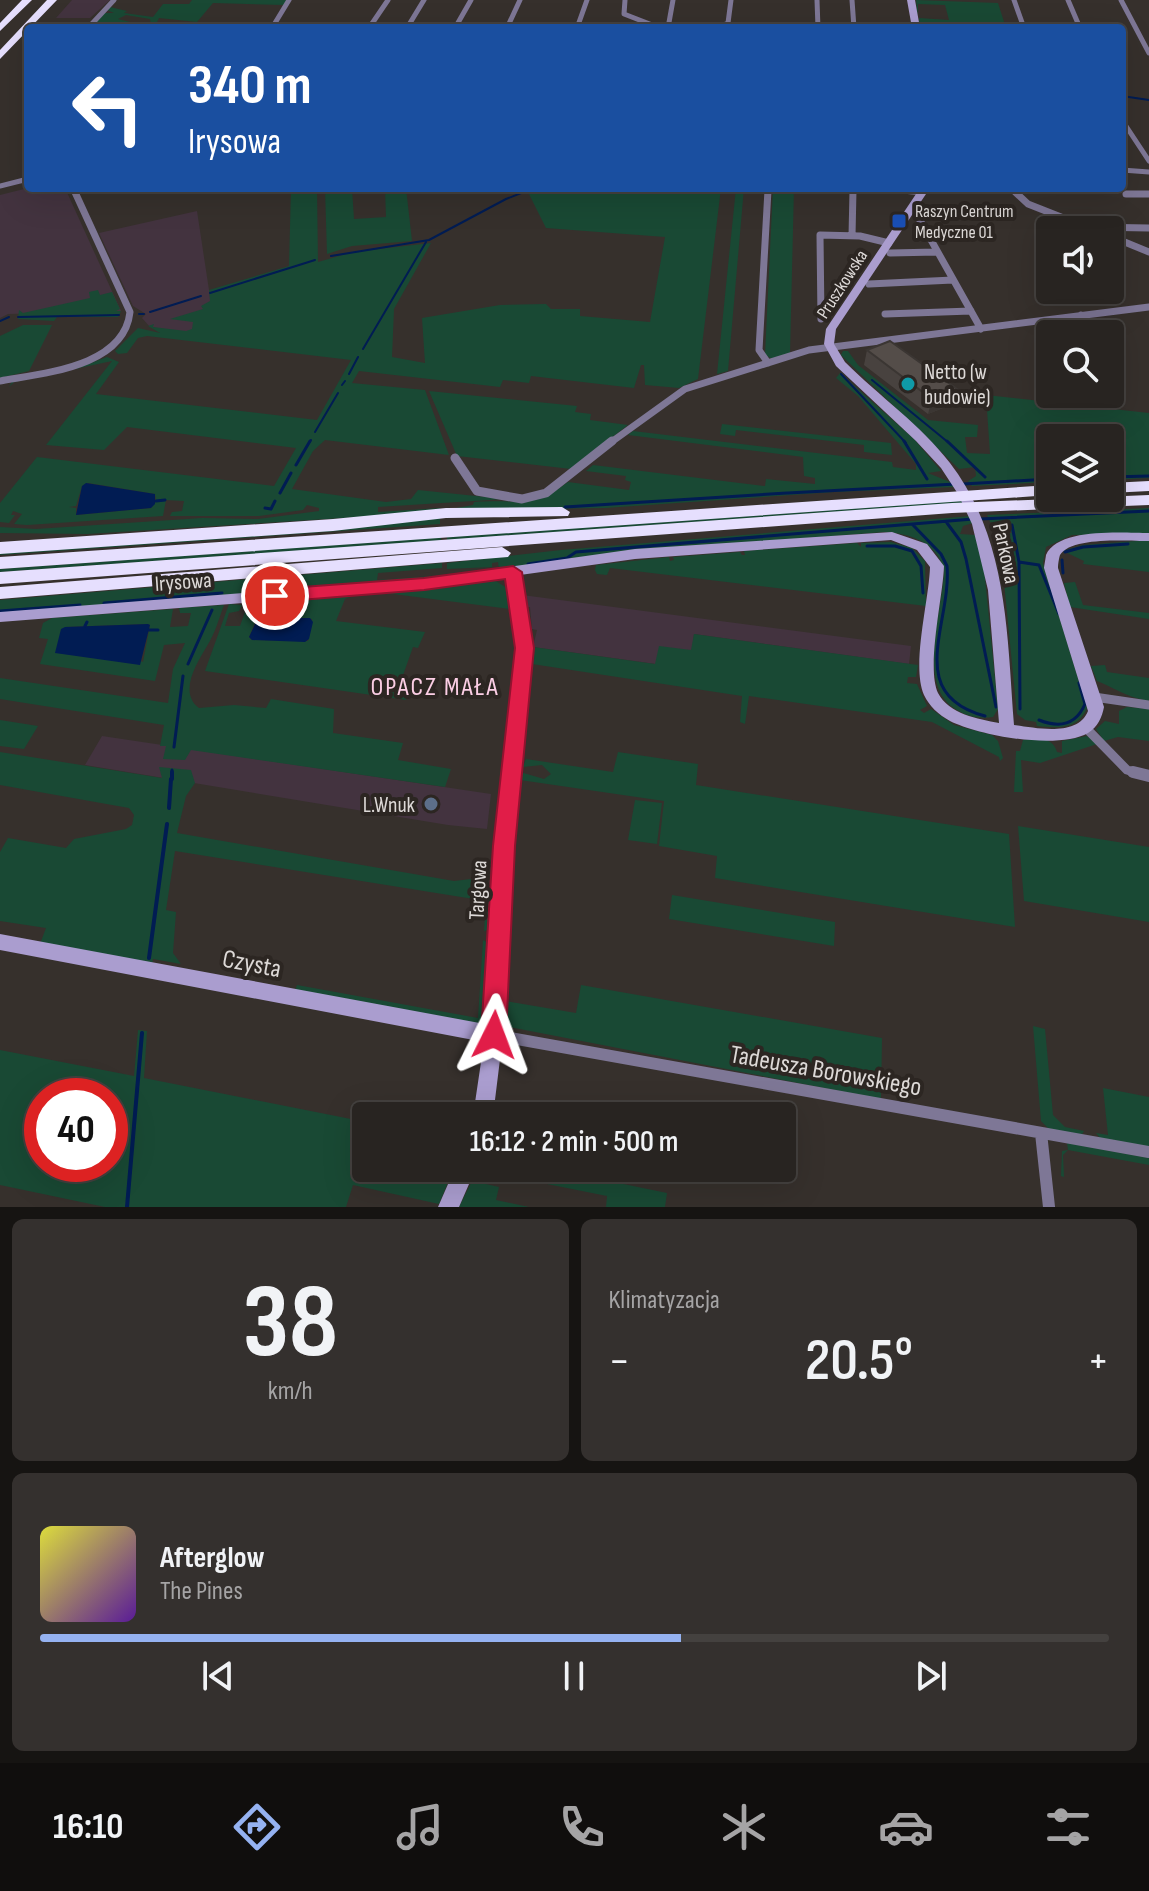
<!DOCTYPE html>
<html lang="pl">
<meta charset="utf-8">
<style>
body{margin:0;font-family:"Sofia Sans Condensed",sans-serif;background:#34302e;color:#f1f3f6;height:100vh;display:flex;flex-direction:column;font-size:30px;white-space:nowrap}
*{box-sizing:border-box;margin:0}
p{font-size:26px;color:#a5a4a5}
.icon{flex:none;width:44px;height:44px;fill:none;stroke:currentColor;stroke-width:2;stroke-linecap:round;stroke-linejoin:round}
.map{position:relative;height:1207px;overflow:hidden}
.panel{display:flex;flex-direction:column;gap:12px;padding:12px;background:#161412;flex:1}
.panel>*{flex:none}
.guide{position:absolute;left:24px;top:24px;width:1102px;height:168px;border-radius:8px;box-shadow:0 8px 32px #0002,0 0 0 2px #44413f;background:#1a4fa0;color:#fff;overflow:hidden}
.buttons{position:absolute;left:1036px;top:216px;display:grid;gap:16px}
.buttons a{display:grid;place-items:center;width:88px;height:88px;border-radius:8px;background:#282421;box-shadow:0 8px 32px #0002,0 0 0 2px #44413f;font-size:40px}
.speed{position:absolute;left:24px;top:1078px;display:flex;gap:16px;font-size:40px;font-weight:700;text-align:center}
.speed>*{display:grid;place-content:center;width:104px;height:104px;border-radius:50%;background:#282421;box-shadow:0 8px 32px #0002,0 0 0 2px #44413f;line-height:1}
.speed .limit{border:12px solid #d22;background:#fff;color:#111}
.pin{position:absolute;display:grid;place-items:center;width:68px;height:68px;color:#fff;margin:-34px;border:4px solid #fff;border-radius:50%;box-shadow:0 2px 8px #0007}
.me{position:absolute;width:88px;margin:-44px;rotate:3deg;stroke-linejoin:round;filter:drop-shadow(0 0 6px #0008)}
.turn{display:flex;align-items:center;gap:28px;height:168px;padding:0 32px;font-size:36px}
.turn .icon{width:104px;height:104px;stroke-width:2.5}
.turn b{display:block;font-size:56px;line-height:68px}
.big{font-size:60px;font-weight:600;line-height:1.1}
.panel .widget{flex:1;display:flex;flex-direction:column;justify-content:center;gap:12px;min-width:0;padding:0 28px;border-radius:12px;background:#34302e}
.panel .dial{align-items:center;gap:0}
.dial b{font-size:104px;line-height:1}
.song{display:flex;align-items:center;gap:24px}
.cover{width:96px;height:96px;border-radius:12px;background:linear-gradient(135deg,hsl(60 70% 55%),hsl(270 70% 35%))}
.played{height:8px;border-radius:4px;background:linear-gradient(90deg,#95b2f1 60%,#44413f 60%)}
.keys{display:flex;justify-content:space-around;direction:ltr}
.heat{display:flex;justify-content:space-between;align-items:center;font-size:44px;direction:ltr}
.panel .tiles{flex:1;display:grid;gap:12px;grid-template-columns:1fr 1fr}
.widget:last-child{grid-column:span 2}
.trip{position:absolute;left:352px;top:1102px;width:444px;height:80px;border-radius:8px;background:#282421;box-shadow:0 8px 32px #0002,0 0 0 2px #44413f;font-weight:600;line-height:80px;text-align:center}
.tab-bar{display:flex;height:128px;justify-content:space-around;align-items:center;background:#100e0d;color:#a5a4a5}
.tab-bar .icon{width:56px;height:56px}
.tab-bar .active{color:#95b2f1}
.tab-bar b{font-size:36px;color:#f1f3f6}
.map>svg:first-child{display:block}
</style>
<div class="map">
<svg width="1149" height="1207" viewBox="0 0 1149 1207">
<rect width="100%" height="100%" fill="#36302c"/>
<path fill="#43333f" d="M72,0h38l-20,18h-34z
M28,188h37l56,123 -113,3 -8,4v-123z
M197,211l12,79 7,46 -66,-9 -8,-9 4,-4 -13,-8 -34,-73z
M522,595l389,51 -2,18 -215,-30 -2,17 -36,13 -123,-17 4,-17 -5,-1 -2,-22h-5z
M102,736l389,58 -4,35 -39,-4 -363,-60z"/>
<path fill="#194934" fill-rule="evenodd" d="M192,0h95l-3,5 -71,-2 -16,19 -38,-4 -5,10h-7l4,-4 -1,-5 -24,-4 -8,4 16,4 -20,5h-24l14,-15h10l-7,-3 3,-3 17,4 -3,2 29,4 10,-13h26z
M916,0l82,3 8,25h-86l-1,-10 30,2 -4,-15 -27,-1v13z
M291,188h26l1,74 35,-10 78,-9 -37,66 -2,48 33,6 -3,-45 78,-13 46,-1 5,5h29v7l70,6 15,-85 -119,-9 -20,-40h105l4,5 10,-5h76l-23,191 -19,9 -34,-3 -1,-20h-3l-7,23 -103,-12 -2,7 -26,-3 -3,7 -141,-16 -7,12 73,7 24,65 -124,-15 -12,11 -21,38 94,13 25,-3 7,-9 87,9 -127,8v5l62,-4v4l-353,22 -87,-1v-6l36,2 166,-11 56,1 61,-8v-3l-12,-3 -4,5 -44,6h-89l2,-4 10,-1 2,-10 -18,-1 -3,16 -136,9 -13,-1 8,-10 -9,-3 -2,4h4l-6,8 -9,-1v-19l37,-46 237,29 22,-38 -169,-21 -23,23 -58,-5 66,-84 -98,21 -5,5 3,-5 63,-13 32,-12 12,5 -23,32 221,26 34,-60 -204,-24 -9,2 -11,15 -9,1 -3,-3 23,-23 22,5 -12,-7 6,-2 -1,3 33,4 6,-2 1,-7 -23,-3 33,-10 -2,-3 9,-5 -1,-11 80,-24zM88,483l67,11 1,6h9l-9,1 -5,7 -75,7v-7l-7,-1 7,-1 6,-20z
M325,188h27l2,31 32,-2 -1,-29h21l6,53 -60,5 -25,8z
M736,188h8l-16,183 -11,3z
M773,188h21l-4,166 -18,5 -7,-4z
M98,290l2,5 12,-3 8,17 -4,2h5l-3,6h-61l-3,4 -36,-2 1,-9 4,3 67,-15 -1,-6z
M23,325h29l-23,46 -29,7v-42z
M843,351h5l10,14 70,55 50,5 -1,12h-12l2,16 23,1 -4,-59 163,18v65l-39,2v-42h-60v44l-78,4 -4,-5 8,-5 -1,-9 -16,2 -118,-114z
M840,373l74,66 27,32 -13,2 22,9 4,5 -120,5 -229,16 -160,2 28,-5 1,-3c41,-3 58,7 94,-20l61,8 2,-8 -6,-2 1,-4 -40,-5 7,-6 172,21 1,-7 49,5v-6l-11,-2 -1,-19 -175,-22 5,-4 259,31 1,5 23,3v-6l-58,-68 -22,-18z
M429,391l148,15 -2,6 16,2 -1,6 38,5 -57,44 -114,-13z
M722,424l169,19 1,12 -28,-3v-7l-128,-15 -1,6 -15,-2z
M962,500l2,3 -517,37v-4z
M1149,508v26l-77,1 -26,12 -3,16 44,145c-9,22 -29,20 -50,18l-1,-4 -11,-2 -8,-6 -15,-152 -7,-27 17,-2 -6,-7 -16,-4 -3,-7z
M971,516l2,7 -10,3 -3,8 15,1 9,33 14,141 -5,8c-13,2 -25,0 -36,-7 -43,-24 -13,-101 -13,-141 -8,-27 -35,-36 -60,-37l-257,20 -128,17 -1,-7 -6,1v4l-45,2v-6l114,-13z
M440,518v6l-440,31v-3z
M441,537v4l-441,31v-3z
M1149,540v32l-66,-8 1,-3 -21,-10 20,-6z
M891,542l21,6 13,13 1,45 -316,-38 -3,7 -10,-1 -2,-4 1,-5 73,-8 1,4 4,-1 -1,-3 67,-5 2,3h3l-1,-4 113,-8 4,4v-4z
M442,563v5l-64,5 -1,7 85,-6 -34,7 -428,32v-13z
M494,580l13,8 3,21 -117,-15h-27z
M1075,582l8,23 66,8v6l-79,-12 -6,-24z
M358,594l-13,5 -9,22 89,11 -7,16 -5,-1 -11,31 12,3 -8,19 -201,-29 24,-67 13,1 -3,6 -10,2 -4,13h15l8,-23zM257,618l55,1 -4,22 -56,-1 -3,-3z
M224,605c-5,13 -9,29 -17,41 -10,17 -29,46 -8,62l35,-3 32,3 5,-9 63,10 -1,24 70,10 -5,17 53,9 -6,18 -254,-37 -6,10 -22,-1 3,-13h-6l4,-21 -164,-26v-21l168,25 5,-34 12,-26 -21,2 -9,36 -115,-17 8,-25 -9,-1 4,-15 9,-5 121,-9 -3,18 18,-1 3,-13h-11l-1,-5zM148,624l2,1 -7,37 -78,-35z
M694,634l224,31 -2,12h-8l-1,6 10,1 10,22 -7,4 4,3 7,-4 23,16 38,10 6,6 5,17 -3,3 -1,-4 -67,-35 -183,-26 -4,28 -5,-2 2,-26 -210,-32 1,-17 122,17 4,-18 32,4z
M1105,665l2,7 42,6v23c-23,-4 -32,-12 -52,-20l-6,-15z
M1127,707l22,2v32l-31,-4 -14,4 -8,-12 9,-8 14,3v-13z
M0,720l38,6 -14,23 -24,-3z
M1087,736l10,8 -57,19 -19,-3 2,32h-9l2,-41h4l3,-11c15,-3 30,-3 34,12l5,1v-12z
M0,752l162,26 -3,-11 32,3 4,13 -9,13 -9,37 277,48 17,-2 3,11 12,5 1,-5 6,-1 -3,40 -6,2 2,-30 -311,-50 -9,59 10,2 -3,41 8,11 -28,-5 -1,6 -112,-21 6,-16 -46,-7v-69l8,-14 58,10 8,-9 52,-10 6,-4 2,-10 -5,-7 -129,-23z
M618,752l80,12 -2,21 313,49 6,93 -300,-49 2,-22 -58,-10 5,-45 -144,-21v-8l24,7 7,-5 -9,-9 -19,2 3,-8 87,13z
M635,800l27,3 -5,41 -29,-4z
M1018,826l131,21v75l-125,-21z
M672,895l163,27 -1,24 -165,-27z
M483,940l7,4 -4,71 -10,10 -182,-32 3,-8 181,33z
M581,985l301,53 -1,61 -377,-73 1,-25 71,12z
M1033,1026l12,3 8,86 12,12 19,4 -3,5 -31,-6 -9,-9z
M138,1030l9,1 -3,47 222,44v46h88l-15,36 -86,-19 -7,22h-241l-105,-22v-135l134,26zM42,1096h68v68h-68z
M1103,1088l46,9v50l-49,-9 -4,-5 12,2z
M1067,1143l82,15v7l-81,-15 -5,5 1,22 -3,-1 1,-25 6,-1z
M477,1168h69l121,25 -2,14h-59l1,-11 -105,-21 -7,5 -16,-4z
M477,1182l22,5 -3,13 33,7h-70l12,-24z"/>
<path fill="#011c53" d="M86,483l69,11v10l-4,4 -75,7 6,-29z
M258,618h52l3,4 -4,17 -4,3 -53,-2 -3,-3z
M148,624l2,1 -10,40 -85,-12 6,-24 4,-2z"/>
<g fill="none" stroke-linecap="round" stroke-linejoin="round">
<path stroke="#011c53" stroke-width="2" d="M1122,96l27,4
M331,256l98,-16 77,-41 28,-11
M210,293l105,-33
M150,312l51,-16
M139,314h5
M18,317l101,-2
M0,321l9,-4
M363,349l63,-107
M349,374l9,-17
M841,374l65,69
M872,380l77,63
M342,385l3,-4
M315,432l23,-39
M309,443l2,-3"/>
<path stroke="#011c53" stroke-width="3" d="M904,441l23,38
M947,441l38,36
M296,465l14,-24
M1110,477l39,-1
M963,484l87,-5
M280,493l11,-20
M788,493l168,-9
M156,501l9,-1
M565,507l222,-14
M265,508l6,1 4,-8
M980,519l169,-8
M947,523l14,19 5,17 30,148
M913,525l28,29 6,12c5,57 -44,128 38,150
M1012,525l7,37 1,147
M867,546h28l17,5 9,15 2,27
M1065,552l18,-5 45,-3
M1062,560l1,13
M1019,562l20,3 20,49
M528,564l39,-6 9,-6 397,-33
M104,603l118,-10
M0,611l80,-6
M85,626l2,-4
M149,630h9
M188,664l24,-54
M1039,720c20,8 37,5 46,-16l-6,-21
M174,747l9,-71
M172,770v4"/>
<path stroke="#011c53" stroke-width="4" d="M172,772v7
M169,808l2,-29
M149,958l18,-134
M127,1207l15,-174"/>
<path stroke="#7e7796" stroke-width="5" d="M625,0l-1,14 36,14
M817,0l1,28
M852,0l2,28
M1014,0l10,28
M1068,0l12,28
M1121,0l28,53
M88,28l26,-28
M272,28l17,-28
M369,28l19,-28
M407,28l17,-28
M455,28l16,-28
M507,28l13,-28
M577,28l10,-28
M668,28l5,-28
M717,28l11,-5 3,-23
M1122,120l27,41
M1122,170l27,2
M0,186l28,-7
M73,188l2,4
M885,188l37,4
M1011,188l4,4
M768,192v-4
M853,192v-4"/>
<path stroke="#7e7796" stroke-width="7" d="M768,190l-9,160 9,13
M903,190l19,2
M1013,190l15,14 66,26
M1126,194h23
M917,215l64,114
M1089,227l60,1
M852,236l1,-46
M1110,236l39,16
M890,253l47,-1
M869,284l84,-4
M885,314l86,-3
M1081,315l5,19
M821,319l-1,-84 40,1 29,7
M0,381c44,-8 124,-14 130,-69l-56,-122
M610,443l75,-54 124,-39 340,-43"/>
<path stroke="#7e7796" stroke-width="9" d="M455,458l22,33 45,8 24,-6 66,-52
M1094,697l55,8
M1085,727l42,43 13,4"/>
<path stroke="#7e7796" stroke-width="12" d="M1133,772l16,4
M494,1035l655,117
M1041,1133l8,74"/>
<path fill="#aa9dcf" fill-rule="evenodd" d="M907,0h8l5,28h-8z
M920,188h10l-94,141 -2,15 11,18c34,34 76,63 105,101 58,76 57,171 64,262 22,3 64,12 74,-14l-44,-143c0,-1 2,-12 2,-13 12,-28 78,-22 103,-22v8c-19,0 -78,-5 -89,14 -1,3 -2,9 -2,13l46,139c-2,10 -6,20 -16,26 -30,17 -108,3 -138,-12 -11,-6 -21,-15 -26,-26 -13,-30 5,-94 6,-128l-13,-17 -26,-10 -256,19 -115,16 11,73 -19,198 -9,189 -10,81h-20l11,-74 -484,-92v-16l485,90 11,-178 21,-198 -10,-71 -83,12 -424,33v-10l424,-33 211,-30 257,-17 35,12 17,22c-1,31 -18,101 -6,127 11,21 40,26 61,30l-11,-133 -16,-66 -14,-30 -17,-26 -25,-27 -80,-75 -12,-22 2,-15z
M455,1168h21l-17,39h-21z"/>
<path fill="#e6dffe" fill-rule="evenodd" d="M22,0h10l-32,31v-8z
M47,0h10l-57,59v-9z
M1149,481v10l-39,2v-10z
M1050,485v10l-1050,74v-12z
M1149,495v10l-197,8 -952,71v-12l952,-69z
M562,507l8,5 -2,4 -122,2 -113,13 -333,23v-12l333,-23 113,-11z
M502,547l9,6 -3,4 -508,42v-12z"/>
</g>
<path fill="#48423f" d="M867,350l90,39 -4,15 -25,10 -64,-49z"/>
<path fill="#3b3633" d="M957,389l-4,15 -25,10 4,-15z"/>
<path fill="#544d49" stroke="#3b3633" stroke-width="2" d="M890,341l67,48 -25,10 -65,-49z"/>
<path fill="#e11d48" stroke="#92132f" stroke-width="2" d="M513,566l9,6 12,76 -19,198 -9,189 -4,9 -8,3 -9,-3 -4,-9 12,-189 22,-198 -10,-69 -81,11 -149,12 -9,-6 9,-7 149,-11z"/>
<rect fill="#1a4fb4" stroke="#2c2622" stroke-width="3" x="891" y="213" width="16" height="16" rx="4"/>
<circle fill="#0f9aa8" stroke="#2c2622" stroke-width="3" cx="908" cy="384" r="8"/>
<circle fill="#5c6f8a" stroke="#2c2622" stroke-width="3" cx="431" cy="804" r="8"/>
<g text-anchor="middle" stroke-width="8" stroke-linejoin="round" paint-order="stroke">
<g font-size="18" fill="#ddd9d7" stroke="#2c2622" text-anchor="start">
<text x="915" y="217">Raszyn Centrum<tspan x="915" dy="21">Medyczne 01</tspan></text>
</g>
<g font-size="18" fill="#ddd9d7" stroke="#2c2622">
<text transform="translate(842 284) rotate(-57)" y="6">Pruszkowska</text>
</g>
<g font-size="22" fill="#ddd9d7" stroke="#2c2622" text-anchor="start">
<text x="924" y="379">Netto (w<tspan x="924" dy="25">budowie)</tspan></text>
<text x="415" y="812" text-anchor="end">L.Wnuk</text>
</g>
<g font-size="22" fill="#ddd9d7" stroke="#2c2622">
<text transform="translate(1007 553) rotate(78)" y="8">Parkowa</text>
<text transform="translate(183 581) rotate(-4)" y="8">Irysowa</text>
<text transform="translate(477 890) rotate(-87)" y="8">Targowa</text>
</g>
<g font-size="26" letter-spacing="2" fill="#fccee5" stroke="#2c2622">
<text x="435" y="695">OPACZ MAŁA</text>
</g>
<g font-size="26" fill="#ddd9d7" stroke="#2c2622">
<text transform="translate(252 963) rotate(11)" y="9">Czysta</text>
<text transform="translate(826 1070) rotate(10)" y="9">Tadeusza Borowskiego</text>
</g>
</g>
</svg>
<div class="buttons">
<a><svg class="icon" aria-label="sound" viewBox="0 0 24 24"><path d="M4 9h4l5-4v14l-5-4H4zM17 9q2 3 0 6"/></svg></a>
<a><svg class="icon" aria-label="search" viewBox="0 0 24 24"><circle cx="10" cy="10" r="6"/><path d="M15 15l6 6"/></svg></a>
<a><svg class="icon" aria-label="layers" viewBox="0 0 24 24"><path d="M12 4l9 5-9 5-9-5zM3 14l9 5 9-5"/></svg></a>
</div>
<div class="speed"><div class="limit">40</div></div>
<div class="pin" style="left:275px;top:596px;background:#d93025"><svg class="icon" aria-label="arrive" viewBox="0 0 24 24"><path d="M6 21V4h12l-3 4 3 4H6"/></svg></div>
<svg class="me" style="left:494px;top:1035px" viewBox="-20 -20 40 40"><path d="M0-17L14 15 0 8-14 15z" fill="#e11d48" stroke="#fff" stroke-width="4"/></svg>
<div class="trip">16:12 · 2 min · 500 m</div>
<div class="guide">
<div class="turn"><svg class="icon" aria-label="left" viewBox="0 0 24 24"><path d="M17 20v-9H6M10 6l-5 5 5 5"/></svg><div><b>340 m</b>Irysowa</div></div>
</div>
</div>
<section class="panel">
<div class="tiles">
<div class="widget dial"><b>38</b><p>km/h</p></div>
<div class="widget"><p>Klimatyzacja</p>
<div class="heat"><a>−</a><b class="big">20.5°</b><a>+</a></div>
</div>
<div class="widget">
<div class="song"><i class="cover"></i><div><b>Afterglow</b><p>The Pines</p></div></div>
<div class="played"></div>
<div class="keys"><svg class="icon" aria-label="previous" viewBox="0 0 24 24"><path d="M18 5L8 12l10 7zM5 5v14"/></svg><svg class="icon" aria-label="pause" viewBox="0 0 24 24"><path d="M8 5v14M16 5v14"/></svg><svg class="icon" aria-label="next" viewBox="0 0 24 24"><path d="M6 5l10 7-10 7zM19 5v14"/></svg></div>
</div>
</div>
</section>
<nav class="tab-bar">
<b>16:10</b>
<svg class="icon active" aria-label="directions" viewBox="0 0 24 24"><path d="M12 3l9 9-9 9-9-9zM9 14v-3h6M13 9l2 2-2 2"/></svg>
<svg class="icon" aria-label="music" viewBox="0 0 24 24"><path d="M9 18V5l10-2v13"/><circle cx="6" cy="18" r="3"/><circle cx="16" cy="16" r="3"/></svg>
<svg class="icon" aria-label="phone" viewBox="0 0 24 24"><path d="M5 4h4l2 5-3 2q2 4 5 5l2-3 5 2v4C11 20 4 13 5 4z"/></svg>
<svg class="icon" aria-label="climate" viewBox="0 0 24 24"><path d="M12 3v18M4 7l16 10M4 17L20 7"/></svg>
<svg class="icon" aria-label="car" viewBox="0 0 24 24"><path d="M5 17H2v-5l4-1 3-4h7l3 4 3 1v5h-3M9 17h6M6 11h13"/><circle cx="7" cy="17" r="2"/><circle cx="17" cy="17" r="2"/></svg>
<svg class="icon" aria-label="filters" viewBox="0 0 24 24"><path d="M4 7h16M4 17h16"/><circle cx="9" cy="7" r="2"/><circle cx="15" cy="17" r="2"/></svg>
</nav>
